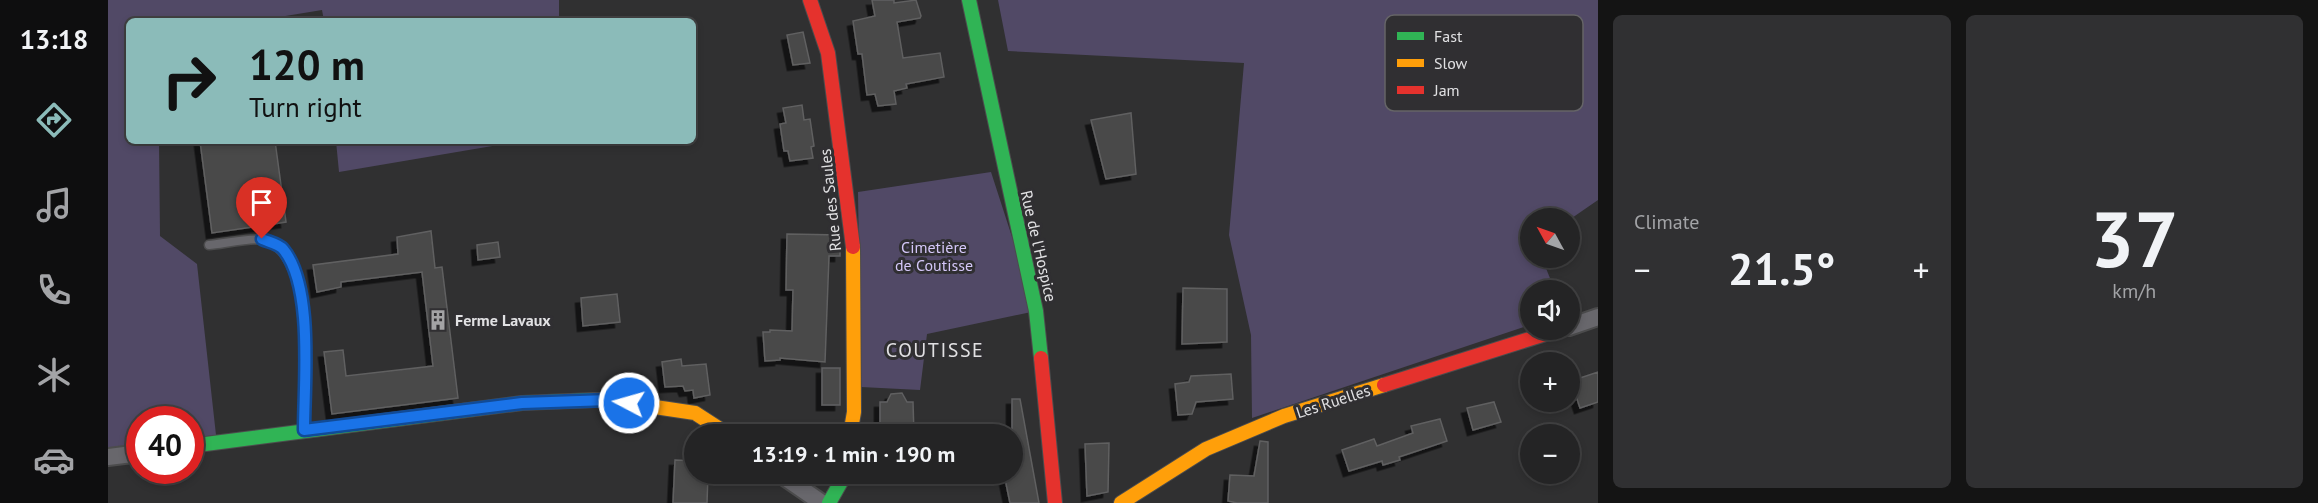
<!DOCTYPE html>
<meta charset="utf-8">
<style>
body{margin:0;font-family:"PT Sans",sans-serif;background:#303032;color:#f1f3f6;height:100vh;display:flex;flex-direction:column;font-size:22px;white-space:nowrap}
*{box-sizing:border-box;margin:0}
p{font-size:20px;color:#a3a4a7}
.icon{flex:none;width:33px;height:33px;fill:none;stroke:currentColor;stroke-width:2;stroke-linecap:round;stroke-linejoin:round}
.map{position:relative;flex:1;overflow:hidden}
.panel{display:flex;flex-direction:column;gap:15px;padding:15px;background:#141414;width:720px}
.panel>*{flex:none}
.top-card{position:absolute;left:18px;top:18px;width:570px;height:126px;border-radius:9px;box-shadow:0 3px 9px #0003,0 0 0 2px #414142;background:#8bbbb9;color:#111;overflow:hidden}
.needle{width:39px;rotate:310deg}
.buttons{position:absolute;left:1412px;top:208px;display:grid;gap:12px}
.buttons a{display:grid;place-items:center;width:60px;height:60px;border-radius:50%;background:#242425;box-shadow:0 3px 9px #0003,0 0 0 2px #414142;font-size:30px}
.speed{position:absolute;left:18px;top:406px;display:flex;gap:12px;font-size:30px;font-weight:700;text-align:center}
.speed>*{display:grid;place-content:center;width:78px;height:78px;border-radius:50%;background:#242425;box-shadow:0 3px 9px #0003,0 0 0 2px #414142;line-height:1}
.speed .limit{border:9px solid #d22;background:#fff;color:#111}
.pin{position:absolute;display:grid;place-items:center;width:51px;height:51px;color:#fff;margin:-62px -26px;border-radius:50% 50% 50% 0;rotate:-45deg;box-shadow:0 0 6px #0007}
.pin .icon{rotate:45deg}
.me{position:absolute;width:66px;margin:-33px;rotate:276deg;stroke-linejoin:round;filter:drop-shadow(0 0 4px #0008)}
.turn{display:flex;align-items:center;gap:21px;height:126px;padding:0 24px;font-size:27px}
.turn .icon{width:78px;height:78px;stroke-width:2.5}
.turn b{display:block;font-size:42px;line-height:51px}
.big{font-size:45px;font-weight:700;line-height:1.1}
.panel .tile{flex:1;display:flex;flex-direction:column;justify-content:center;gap:9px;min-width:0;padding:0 21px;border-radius:9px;background:#303032}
.panel .dial{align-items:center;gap:0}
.dial b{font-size:78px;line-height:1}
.heat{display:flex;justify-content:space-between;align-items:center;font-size:33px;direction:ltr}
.panel .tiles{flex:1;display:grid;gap:15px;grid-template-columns:repeat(2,1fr)}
.trip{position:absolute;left:576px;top:424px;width:339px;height:60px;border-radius:30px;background:#242425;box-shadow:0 3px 9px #0003,0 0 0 2px #414142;font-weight:700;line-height:60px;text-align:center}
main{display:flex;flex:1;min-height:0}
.menu{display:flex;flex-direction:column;width:108px;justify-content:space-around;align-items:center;background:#0e0e0f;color:#a3a4a7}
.menu .icon{width:42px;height:42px}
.menu .selected{color:#8bbbb9}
.menu b{font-size:27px;color:#f1f3f6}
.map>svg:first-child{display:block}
</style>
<main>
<nav class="menu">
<b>13:18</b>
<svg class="icon selected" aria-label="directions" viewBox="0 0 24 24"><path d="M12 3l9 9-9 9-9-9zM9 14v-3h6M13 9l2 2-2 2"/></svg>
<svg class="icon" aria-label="music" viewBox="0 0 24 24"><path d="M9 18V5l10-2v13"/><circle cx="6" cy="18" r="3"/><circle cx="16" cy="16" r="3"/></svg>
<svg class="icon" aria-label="phone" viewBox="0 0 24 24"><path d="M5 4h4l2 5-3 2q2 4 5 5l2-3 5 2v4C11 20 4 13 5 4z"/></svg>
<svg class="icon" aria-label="climate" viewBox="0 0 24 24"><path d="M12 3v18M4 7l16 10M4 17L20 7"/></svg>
<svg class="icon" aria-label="car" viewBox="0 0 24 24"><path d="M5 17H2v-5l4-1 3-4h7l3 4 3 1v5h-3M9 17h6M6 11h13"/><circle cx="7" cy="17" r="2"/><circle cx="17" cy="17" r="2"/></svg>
</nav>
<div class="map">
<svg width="1490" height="503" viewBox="0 0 1490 503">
<defs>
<filter id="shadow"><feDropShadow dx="-5.5" dy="5.5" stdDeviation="0" flood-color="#0009"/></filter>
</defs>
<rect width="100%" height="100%" fill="#303031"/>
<path fill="#514966" d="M0,0h451v21h-235l-2,-11 -67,11h-126v120h30l1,95 37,28 19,171 -25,3 -1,-18h-50l-1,25 -31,4z
M890,0h600v200l-29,20 -39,-1v39h12l13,33h-25v34l-278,93 -1,-83 -22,-100 15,-172 -236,-12z
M228,141h186l-183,31z
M883,172l45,139 -109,23 -7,56 -59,-3 -3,-195z"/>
<path fill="#484849" stroke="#606061" stroke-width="1.5" filter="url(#shadow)" d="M764,0h22v3l22,-3 5,16 -1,2 -23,4 6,36 37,-5 4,24 -38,7 1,4 -13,3 2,13 -18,2 -3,-12 -8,1 -5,-41h-4l-5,-33 22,-5z
M695,32l7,31 -17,2 -6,-30z
M694,105l2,15 6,-1 4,27 -3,1 2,11 -23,3 -2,-10h-4l-4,-27 6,-1 -3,-15z
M1023,113l5,61 -30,5 -15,-59z
M92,141h75l11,81 -74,11z
M323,231l4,37 7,-1 16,131 -126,16 -8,-62 19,-2 3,26 87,-10 -11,-94 -81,10v5l-24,5 -4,-27 85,-11 -1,-17z
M679,234l53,1v21h-11l-4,106 -45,-4v2l-15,1 -2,-29h7v-2l22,1 1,-41h-7z
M390,242l2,15 -22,3 -1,-15z
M1075,288l44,1v53l-45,2z
M509,294l3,28 -37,4 -2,-28z
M573,359l1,7 24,-2 4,31 -16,3 -1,-8 -8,1 -2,-5 -18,1 -3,-25z
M714,368h18v37h-18z
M1490,372v30l-18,6 -9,-27z
M1123,374l2,25 -37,3 -4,12 -14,1 -3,-31 14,-2 2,-6z
M794,393l5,9h6l1,33h-34v-33h7l4,-8z
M904,399h8l19,104h-29l-6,-29h8z
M1386,402l7,20 -28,8 -6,-22z
M1332,419l7,22 -48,16 1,3 -17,5 -1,-4 -33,10 -7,-21 32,-11 3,7 36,-13 -2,-7z
M1152,441l8,1v61h-31l-9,-2 2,-26 24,1z
M1001,443l-1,49 -21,4 -2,-52z
M567,460l19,1v13h14l-1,29h-34z"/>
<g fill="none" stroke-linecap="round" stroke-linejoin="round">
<g stroke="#4c4c4d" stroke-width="11">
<path id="lane" d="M101,245c13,-1 44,-8 54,-5 54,11 41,147 41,190"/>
</g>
<g stroke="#4c4c4d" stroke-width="20">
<path id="street" d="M1461,327l29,-10
M0,457l32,-4
M672,474l42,29"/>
</g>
<g stroke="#4c4c4d" stroke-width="16">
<path id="fast" d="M861,0l67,311 5,47
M82,446l332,-43 73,-3
M721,503l13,-23 1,-6"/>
</g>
<g stroke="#4c4c4d" stroke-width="16">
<path id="slow" d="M487,400h13l87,13 34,22
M742,435l4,-23 -1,-165
M1013,503l85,-54 78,-33 100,-31"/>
</g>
<g stroke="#4c4c4d" stroke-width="16">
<path id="jam" d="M702,0l18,53 25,194
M933,358l14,145
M1276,385l174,-55"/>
</g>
<use href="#lane" stroke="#68676c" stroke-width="8"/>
<use href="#street" stroke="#68676c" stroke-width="16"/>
<use href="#fast" stroke="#30b455" stroke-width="14"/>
<use href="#slow" stroke="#ff9f0a" stroke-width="14"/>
<use href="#jam" stroke="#e5322d" stroke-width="14"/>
</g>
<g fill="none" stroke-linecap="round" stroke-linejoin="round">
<g stroke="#114b97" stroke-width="15">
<path id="route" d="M154,239c7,3 17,5 21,10 31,37 21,134 21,181l218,-27 86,-3 21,3"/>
</g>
<use href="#route" stroke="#1a73e8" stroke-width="10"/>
</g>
<defs>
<g id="building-bare" transform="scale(1.62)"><path d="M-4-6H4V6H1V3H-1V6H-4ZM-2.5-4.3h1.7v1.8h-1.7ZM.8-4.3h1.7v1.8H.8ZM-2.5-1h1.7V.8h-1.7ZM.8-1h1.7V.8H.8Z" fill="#a3a3a5" stroke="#302f32" stroke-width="2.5" paint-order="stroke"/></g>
</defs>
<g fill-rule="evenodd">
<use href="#building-bare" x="330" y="320"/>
</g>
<g text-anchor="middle" stroke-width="6" stroke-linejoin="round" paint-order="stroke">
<g font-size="16" fill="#e1e1e3" stroke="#302f32">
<text transform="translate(722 200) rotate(-96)" y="6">Rue des Saules</text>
<text transform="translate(931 246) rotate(77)" y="6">Rue de l'Hospice</text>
<text transform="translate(1225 401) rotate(-18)" y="6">Les Ruelles</text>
</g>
<g font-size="16" fill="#d4c7f8" stroke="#302f32">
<text x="826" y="253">Cimetière<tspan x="826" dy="18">de Coutisse</tspan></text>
</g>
<g font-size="16" font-weight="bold" fill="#e1e1e3" stroke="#302f32" text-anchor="start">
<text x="347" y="326">Ferme Lavaux</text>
</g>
<g font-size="20" letter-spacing="1.5" fill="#e1e0e3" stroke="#302f32">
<text x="827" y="357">COUTISSE</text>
</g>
</g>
<rect x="1277" y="15" width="198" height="96" rx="9" fill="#302f32" stroke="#656467" stroke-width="1.5"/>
<rect x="1289" y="32" width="27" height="8" fill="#30b455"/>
<rect x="1289" y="59" width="27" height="8" fill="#ff9f0a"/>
<rect x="1289" y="86" width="27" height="8" fill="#e5322d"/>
<g font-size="16" fill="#e1e1e3">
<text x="1326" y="42">Fast</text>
<text x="1326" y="69">Slow</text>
<text x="1326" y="96">Jam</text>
</g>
</svg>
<div class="buttons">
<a><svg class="needle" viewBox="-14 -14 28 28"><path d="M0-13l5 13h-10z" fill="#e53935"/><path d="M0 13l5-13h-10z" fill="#a3a4a7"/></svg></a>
<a><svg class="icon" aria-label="sound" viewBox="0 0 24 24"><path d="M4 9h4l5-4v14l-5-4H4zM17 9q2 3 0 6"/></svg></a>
<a>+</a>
<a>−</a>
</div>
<div class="speed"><div class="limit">40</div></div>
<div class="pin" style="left:154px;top:239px;background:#d93025"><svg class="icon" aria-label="arrive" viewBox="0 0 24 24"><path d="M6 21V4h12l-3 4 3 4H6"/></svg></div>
<svg class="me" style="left:521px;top:403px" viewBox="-20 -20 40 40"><circle r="17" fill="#1a73e8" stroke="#fff" stroke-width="3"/><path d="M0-11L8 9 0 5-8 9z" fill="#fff"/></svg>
<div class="trip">13:19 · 1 min · 190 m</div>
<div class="top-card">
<div class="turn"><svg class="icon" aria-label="right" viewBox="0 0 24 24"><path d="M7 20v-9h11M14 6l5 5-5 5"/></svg><div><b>120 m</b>Turn right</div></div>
</div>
</div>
<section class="panel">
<div class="tiles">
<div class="tile"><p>Climate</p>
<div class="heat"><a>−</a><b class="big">21.5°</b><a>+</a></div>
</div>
<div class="tile dial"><b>37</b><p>km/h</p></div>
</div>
</section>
</main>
